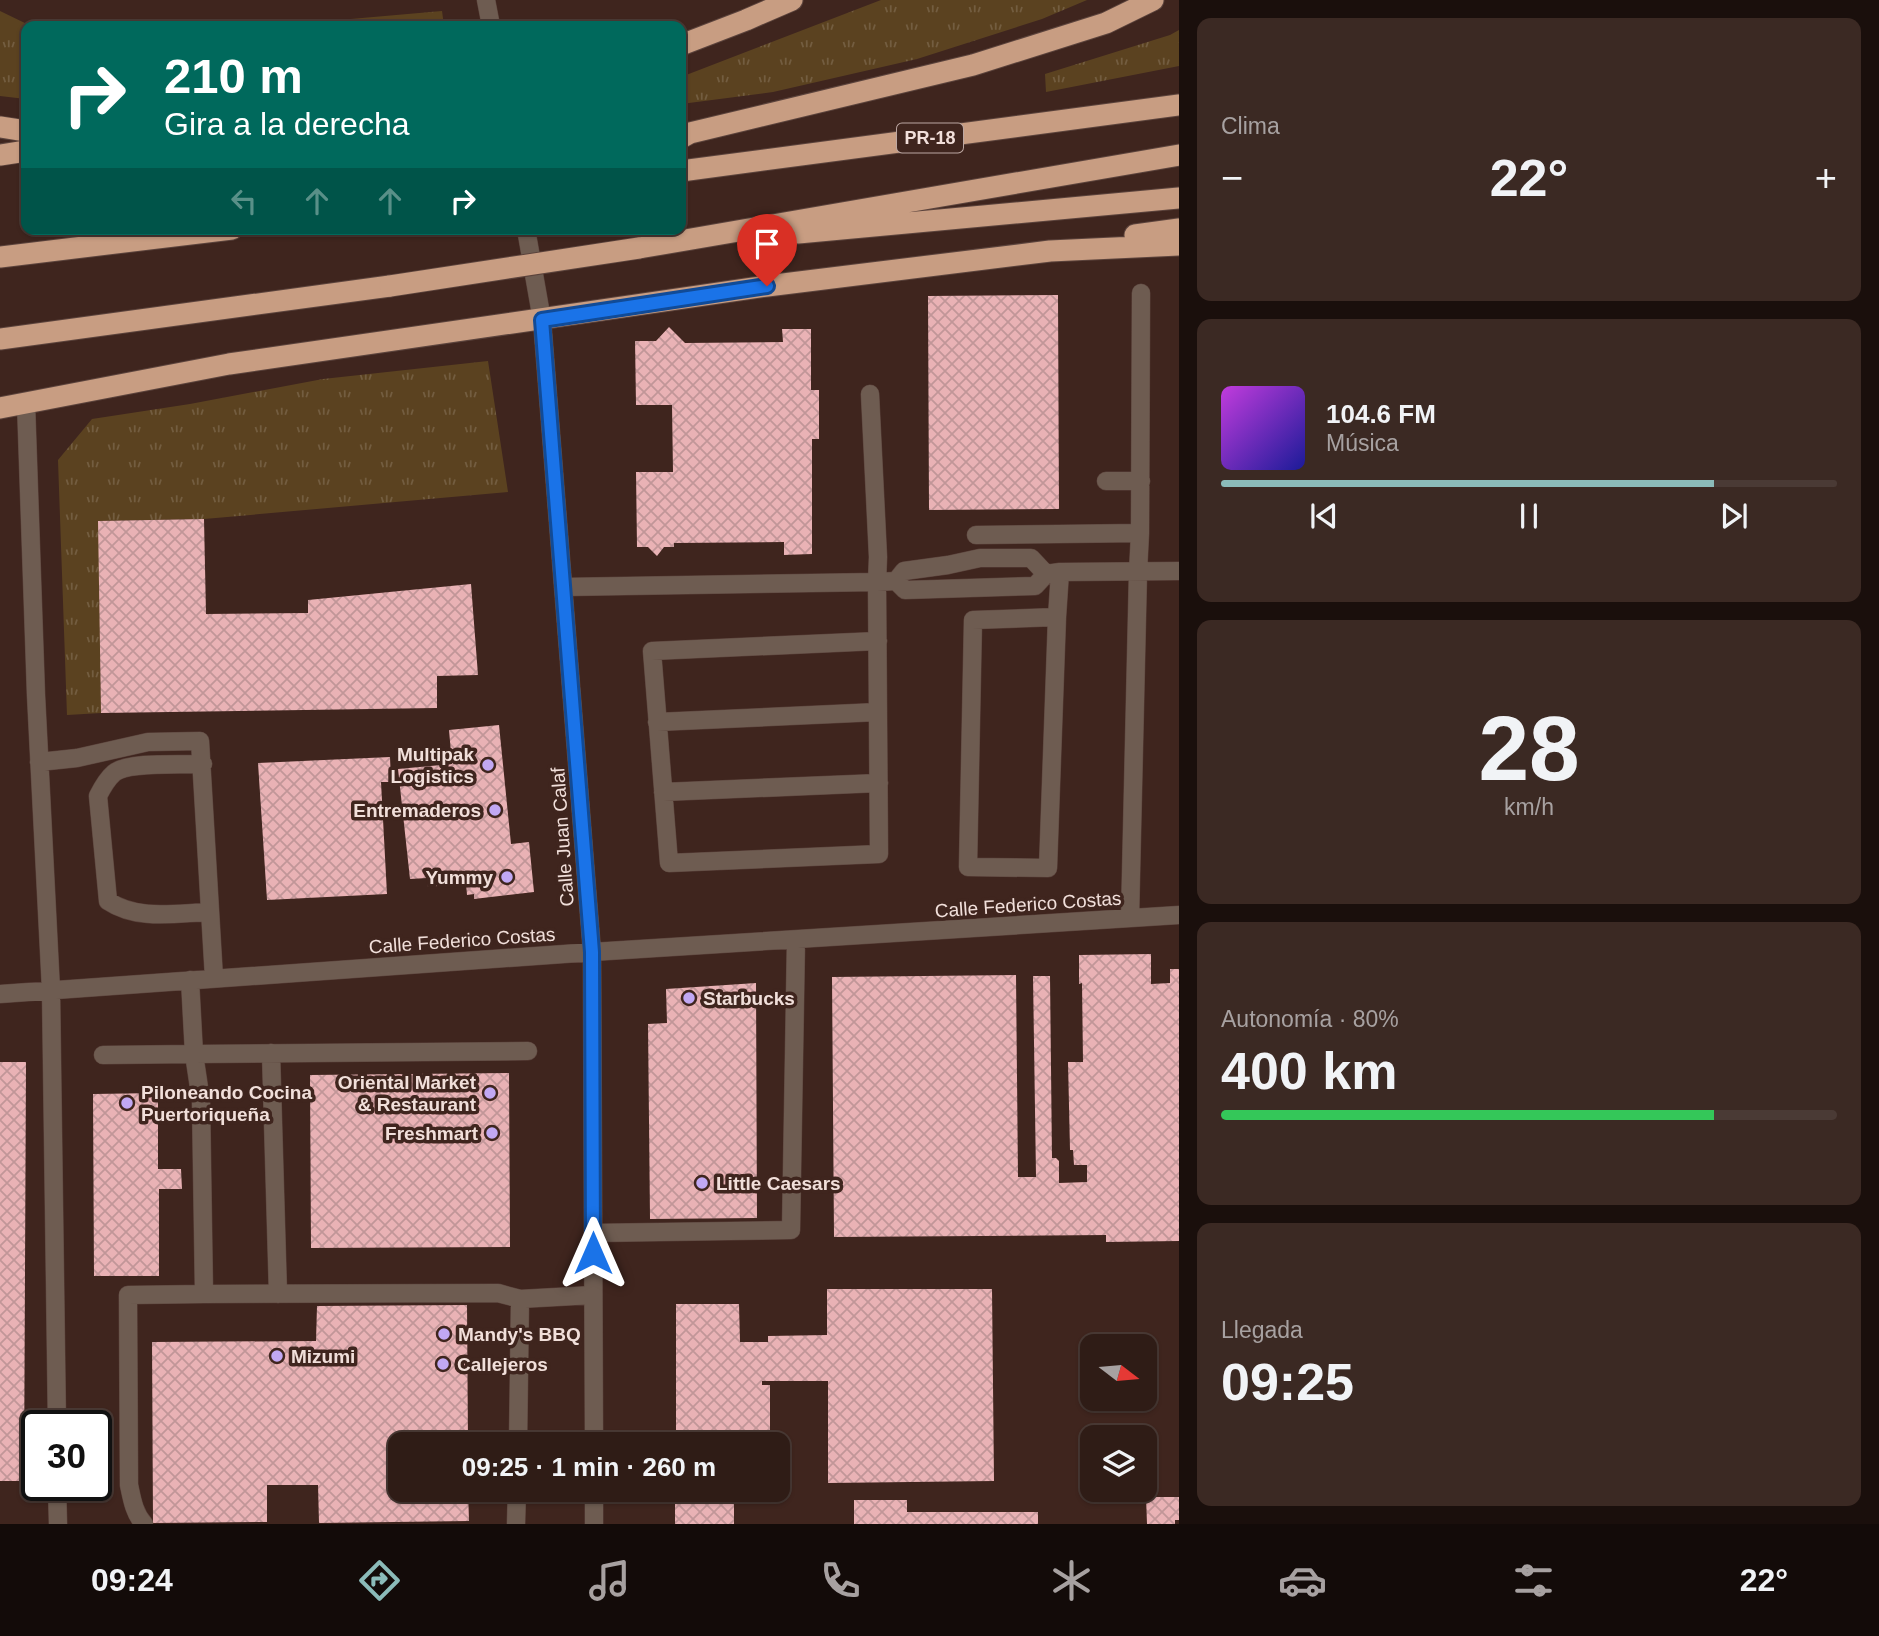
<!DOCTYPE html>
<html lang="es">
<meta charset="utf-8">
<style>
body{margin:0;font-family:Arial,sans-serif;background:#3b2923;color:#f1f3f6;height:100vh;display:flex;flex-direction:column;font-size:26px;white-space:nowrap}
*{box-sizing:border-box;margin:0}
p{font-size:23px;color:#a7a1a1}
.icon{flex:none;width:38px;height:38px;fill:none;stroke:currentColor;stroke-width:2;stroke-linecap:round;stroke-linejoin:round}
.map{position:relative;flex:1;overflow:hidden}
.sheet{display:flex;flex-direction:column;gap:18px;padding:18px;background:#1a0f0c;width:700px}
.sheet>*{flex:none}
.banner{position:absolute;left:21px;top:21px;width:665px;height:214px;border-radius:14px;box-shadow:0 2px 5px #0004,0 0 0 2px #4a3a35;background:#00695c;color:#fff;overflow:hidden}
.needle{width:46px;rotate:106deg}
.buttons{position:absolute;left:1080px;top:1334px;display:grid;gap:14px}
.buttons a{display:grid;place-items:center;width:77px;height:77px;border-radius:14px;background:#2f1c16;box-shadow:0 2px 5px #0004,0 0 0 2px #4a3a35;font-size:35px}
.speed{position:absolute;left:21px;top:1410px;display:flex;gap:14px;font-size:35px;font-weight:700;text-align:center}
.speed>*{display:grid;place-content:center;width:91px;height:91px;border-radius:50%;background:#2f1c16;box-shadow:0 2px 5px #0004,0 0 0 2px #4a3a35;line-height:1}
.speed .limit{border:4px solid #111;border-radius:10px;background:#fff;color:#111}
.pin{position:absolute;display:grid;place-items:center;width:60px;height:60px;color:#fff;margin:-72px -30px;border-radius:50% 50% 50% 0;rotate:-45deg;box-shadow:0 0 7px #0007}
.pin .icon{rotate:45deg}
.me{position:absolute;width:77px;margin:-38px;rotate:0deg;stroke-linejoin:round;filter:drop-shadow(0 0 5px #0008)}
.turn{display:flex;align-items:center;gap:24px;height:147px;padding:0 28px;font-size:32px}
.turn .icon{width:91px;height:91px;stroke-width:2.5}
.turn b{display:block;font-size:49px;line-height:60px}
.lanes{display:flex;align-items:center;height:66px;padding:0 28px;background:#0003;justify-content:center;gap:35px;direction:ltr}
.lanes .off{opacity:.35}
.big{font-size:52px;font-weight:800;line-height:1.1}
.sheet .widget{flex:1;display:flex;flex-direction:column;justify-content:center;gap:10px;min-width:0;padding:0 24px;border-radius:14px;background:#3b2923}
.sheet .dial{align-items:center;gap:0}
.dial b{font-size:91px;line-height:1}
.song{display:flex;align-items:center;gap:21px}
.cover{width:84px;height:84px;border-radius:10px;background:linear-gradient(135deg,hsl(290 70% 55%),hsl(240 70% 35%))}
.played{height:7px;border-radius:4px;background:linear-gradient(90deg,#8bbbb9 80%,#4a3a35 80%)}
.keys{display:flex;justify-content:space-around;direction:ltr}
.heat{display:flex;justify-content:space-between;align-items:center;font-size:38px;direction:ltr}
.charge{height:10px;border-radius:5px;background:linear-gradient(90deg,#34c759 80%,#4a3a35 0)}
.trip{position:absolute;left:388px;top:1432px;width:402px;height:70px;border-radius:14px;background:#2f1c16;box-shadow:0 2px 5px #0004,0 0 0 2px #4a3a35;font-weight:800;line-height:70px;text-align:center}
.dock{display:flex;height:112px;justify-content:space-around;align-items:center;background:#130b09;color:#a7a1a1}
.dock .icon{width:49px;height:49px}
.dock .current{color:#8bbbb9}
.dock b{font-size:32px;color:#f1f3f6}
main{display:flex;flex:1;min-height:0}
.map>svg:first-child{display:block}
</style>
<main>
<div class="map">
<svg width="1179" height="1524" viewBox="0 0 1179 1524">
<defs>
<pattern id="grass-tufts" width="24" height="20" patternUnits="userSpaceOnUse" patternTransform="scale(1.75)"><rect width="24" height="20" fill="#5b4220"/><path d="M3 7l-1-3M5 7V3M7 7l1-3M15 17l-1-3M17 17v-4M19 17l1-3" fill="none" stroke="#735d40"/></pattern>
<pattern id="building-cross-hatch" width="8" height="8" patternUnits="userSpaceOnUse" patternTransform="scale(1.75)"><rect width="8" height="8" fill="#e9b2b5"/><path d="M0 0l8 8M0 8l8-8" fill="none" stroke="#c19698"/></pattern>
</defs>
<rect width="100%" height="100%" fill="#3f251e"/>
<path fill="url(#grass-tufts)" d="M881,0h206l-45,19 -125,40 -144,33 -92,12v-27z
M0,11l31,15h-5v73l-26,-3z
M442,11l2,15h-173z
M1179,30v36l-133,26 -1,-18 125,-39z
M488,361l20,131 -304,27 -105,2 2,192 -34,2 -9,-255 34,-41 98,-15 133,-25z"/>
<path fill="url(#building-cross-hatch)" d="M1058,295l1,214 -130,1 -1,-214z
M669,327l16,16 98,-1 -1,-13h29v61h8v49h-7v115l-28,1v-13l-110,1v4h-10l-7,9 -9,-9h-11l-1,-75h37l-1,-67h-36l-1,-64h21z
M204,519l2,95 102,-1v-13l163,-16 7,91 -41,1v32l-336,5 -3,-192z
M499,725l12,119 18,-2 5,50 -60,7v-5l-7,1 -1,-12 -38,4 -1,-9 -17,1 -12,-110 54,-5 -3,-34z
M390,757l1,25h-10l6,112 -120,6 -9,-137z
M1151,954v30l19,-1v-14h9v272l-73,1v-7l-272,2 -2,-260 184,-2 2,202h18l-3,-201h17l2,182h4l3,3v22l28,-1v-17h-13l-1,-15h-3l-2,-88h15l-1,-79 -3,1v-29z
M756,983l1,235 -107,1 -2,-195 19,-1 -1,-34z
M0,1062h26l-2,419h-24z
M509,1073l1,174 -199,1 -1,-173z
M158,1093v76h23l1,20h-23v87h-65l-1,-182z
M827,1289h165l2,192 -166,2v-102h-66v4h8v52h-30v7h-64v-140h63l1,38h28v-6l59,-1z
M467,1305l1,139h-67v45h67l1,32 -150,2 -1,-38h-51v37l-114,1 -1,-181 164,-1 1,-35z
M675,1495h59v29h-59z
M1146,1497h33v23h-4v4h-28z
M854,1500h53v12h131v12h-184z"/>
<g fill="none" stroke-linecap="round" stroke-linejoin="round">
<g stroke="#5b433c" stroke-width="19">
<path id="minor" d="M486,0l5,26
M526,229l16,91 50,632 2,492
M870,394l8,163 -1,25 19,-1 9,9 130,-4 11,-12 14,-2
M26,403l10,292 15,295 6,436
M1106,481h35
M976,535l164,-2
M896,581l8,-10 44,-6 32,-7h51l15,16
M563,587l314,-5 2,272 -210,9 -17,-212 226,-10
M1057,617l-84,3 -5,247 80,1 9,-251 3,-45 119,-1
M657,722l221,-10
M39,762l38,-4 71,-16 52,-1 14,237
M203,764c-20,1 -75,-3 -89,9 -7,6 -12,15 -16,23l10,105c30,20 68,12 102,11
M663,792l216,-9
M1130,918l8,-346 2,-39 1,-240
M0,994l592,-42 587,-37
M528,1051l-334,3 7,47 3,193 294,-1 22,6 73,-4
M271,1053l7,241
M103,1055l91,-1 -4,-74
M593,1233l198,-3 5,-290
M518,1444l2,-145
M57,1486l1,38
M594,1489v35
M144,1524c-10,-11 -12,-25 -15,-39l-1,-190 76,-1
M516,1524l1,-35"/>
</g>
<g stroke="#5b433c" stroke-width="23">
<path id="highway" d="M681,45l65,-25 46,-20
M0,127l26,4
M681,138l9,-5 283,-68 133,-42 47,-23
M0,155l26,-4
M681,171l498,-66
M798,233l381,-35
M1135,235l44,-6
M639,248l540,-93
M0,257l232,-28
M0,339l390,-53
M0,408l229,-44 538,-78 283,-35 129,-6"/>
</g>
<use href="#minor" stroke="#6e5c51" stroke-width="18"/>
<use href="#highway" stroke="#c89d82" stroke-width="21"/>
<g stroke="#5b433c" stroke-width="23" stroke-linecap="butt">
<path id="highway-bridge" d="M390,286l249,-38"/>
</g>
<use href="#highway-bridge" stroke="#c89d82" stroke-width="21"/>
</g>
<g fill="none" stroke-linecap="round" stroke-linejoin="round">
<g stroke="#114b97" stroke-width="18">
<path id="route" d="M593,1253l-1,-301 -50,-632 225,-34"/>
</g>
<use href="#route" stroke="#1a73e8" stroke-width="12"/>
</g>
<g fill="#c1a8f3" stroke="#3f251e" stroke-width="2.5">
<circle cx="488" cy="765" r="7"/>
<circle cx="495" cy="810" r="7"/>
<circle cx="507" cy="877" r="7"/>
<circle cx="689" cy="998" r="7"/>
<circle cx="490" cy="1093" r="7"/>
<circle cx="127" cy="1103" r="7"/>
<circle cx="492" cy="1133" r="7"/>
<circle cx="702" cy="1183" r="7"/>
<circle cx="444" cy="1334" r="7"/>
<circle cx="277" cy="1356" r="7"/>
<circle cx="443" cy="1364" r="7"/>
</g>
<g text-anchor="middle" stroke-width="7" stroke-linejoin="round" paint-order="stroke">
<rect fill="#3f251e" stroke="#bca7a2" stroke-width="2" x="897" y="123.5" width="66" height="29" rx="5"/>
<g font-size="18" font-weight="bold" fill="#f1dfda">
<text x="930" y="144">PR-18</text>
</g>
<g font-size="19" font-weight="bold" fill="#f1dfda" stroke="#3f251e" text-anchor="start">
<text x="474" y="761" text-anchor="end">Multipak<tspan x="474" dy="22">Logistics</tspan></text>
<text x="481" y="817" text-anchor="end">Entremaderos</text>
<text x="493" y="884" text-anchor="end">Yummy</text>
<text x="703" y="1005">Starbucks</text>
<text x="476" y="1089" text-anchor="end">Oriental Market<tspan x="476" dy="22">&amp; Restaurant</tspan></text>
<text x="141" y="1099">Piloneando Cocina<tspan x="141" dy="22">Puertoriqueña</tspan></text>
<text x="478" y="1140" text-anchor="end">Freshmart</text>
<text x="716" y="1190">Little Caesars</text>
<text x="458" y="1341">Mandy's BBQ</text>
<text x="291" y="1363">Mizumi</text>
<text x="457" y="1371">Callejeros</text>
</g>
<g font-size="19" fill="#f1dfda" stroke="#3f251e">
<text transform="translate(562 837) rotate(-94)" y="7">Calle Juan Calaf</text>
<text transform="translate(1028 904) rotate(-4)" y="7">Calle Federico Costas</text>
<text transform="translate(462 940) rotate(-4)" y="7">Calle Federico Costas</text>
</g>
</g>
</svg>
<div class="buttons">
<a><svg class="needle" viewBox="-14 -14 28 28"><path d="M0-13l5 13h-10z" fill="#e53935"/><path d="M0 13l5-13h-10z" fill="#a7a1a1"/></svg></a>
<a><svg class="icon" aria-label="layers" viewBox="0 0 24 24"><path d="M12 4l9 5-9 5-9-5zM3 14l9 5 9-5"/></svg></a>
</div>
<div class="speed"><div class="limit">30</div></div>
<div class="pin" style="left:767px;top:286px;background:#d93025"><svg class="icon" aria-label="arrive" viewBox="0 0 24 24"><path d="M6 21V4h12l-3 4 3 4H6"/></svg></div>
<svg class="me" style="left:593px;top:1253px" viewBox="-20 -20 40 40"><path d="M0-17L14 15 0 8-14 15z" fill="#1a73e8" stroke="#fff" stroke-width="4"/></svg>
<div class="trip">09:25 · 1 min · 260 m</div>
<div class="banner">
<div class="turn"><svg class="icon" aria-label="right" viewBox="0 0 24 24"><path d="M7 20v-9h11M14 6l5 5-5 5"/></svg><div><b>210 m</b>Gira a la derecha</div></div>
<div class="lanes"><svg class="icon off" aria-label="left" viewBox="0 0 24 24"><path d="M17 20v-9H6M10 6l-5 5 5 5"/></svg><svg class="icon off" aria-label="ahead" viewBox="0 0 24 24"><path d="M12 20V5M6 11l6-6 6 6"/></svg><svg class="icon off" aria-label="ahead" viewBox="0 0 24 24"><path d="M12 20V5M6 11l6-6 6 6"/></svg><svg class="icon" aria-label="right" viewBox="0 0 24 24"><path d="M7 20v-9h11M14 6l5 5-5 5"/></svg></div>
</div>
</div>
<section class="sheet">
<div class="widget"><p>Clima</p>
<div class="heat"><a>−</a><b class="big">22°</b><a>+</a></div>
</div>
<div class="widget">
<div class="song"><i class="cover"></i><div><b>104.6 FM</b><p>Música</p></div></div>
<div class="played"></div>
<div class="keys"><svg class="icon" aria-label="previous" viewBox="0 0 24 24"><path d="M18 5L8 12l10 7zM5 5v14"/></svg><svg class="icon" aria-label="pause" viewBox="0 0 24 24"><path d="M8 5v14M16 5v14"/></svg><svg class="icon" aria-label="next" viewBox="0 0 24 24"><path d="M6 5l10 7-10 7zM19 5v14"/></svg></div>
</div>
<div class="widget dial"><b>28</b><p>km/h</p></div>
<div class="widget"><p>Autonomía · 80%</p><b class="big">400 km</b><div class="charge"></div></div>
<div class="widget"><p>Llegada</p><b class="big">09:25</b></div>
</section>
</main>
<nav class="dock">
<b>09:24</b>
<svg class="icon current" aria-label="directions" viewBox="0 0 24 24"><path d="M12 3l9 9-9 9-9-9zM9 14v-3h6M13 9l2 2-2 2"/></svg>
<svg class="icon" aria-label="music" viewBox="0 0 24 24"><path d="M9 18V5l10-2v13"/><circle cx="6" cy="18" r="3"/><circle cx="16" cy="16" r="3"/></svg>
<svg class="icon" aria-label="phone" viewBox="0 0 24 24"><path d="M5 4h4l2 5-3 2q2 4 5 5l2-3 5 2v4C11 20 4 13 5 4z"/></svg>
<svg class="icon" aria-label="climate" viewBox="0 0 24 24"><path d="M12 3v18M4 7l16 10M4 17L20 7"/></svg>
<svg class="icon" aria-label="car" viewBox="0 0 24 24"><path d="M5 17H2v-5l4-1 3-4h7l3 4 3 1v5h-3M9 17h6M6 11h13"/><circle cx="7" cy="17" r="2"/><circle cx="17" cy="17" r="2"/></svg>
<svg class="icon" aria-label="filters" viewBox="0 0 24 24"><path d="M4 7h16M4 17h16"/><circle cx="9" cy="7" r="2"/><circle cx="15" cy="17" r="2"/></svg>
<b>22°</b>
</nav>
